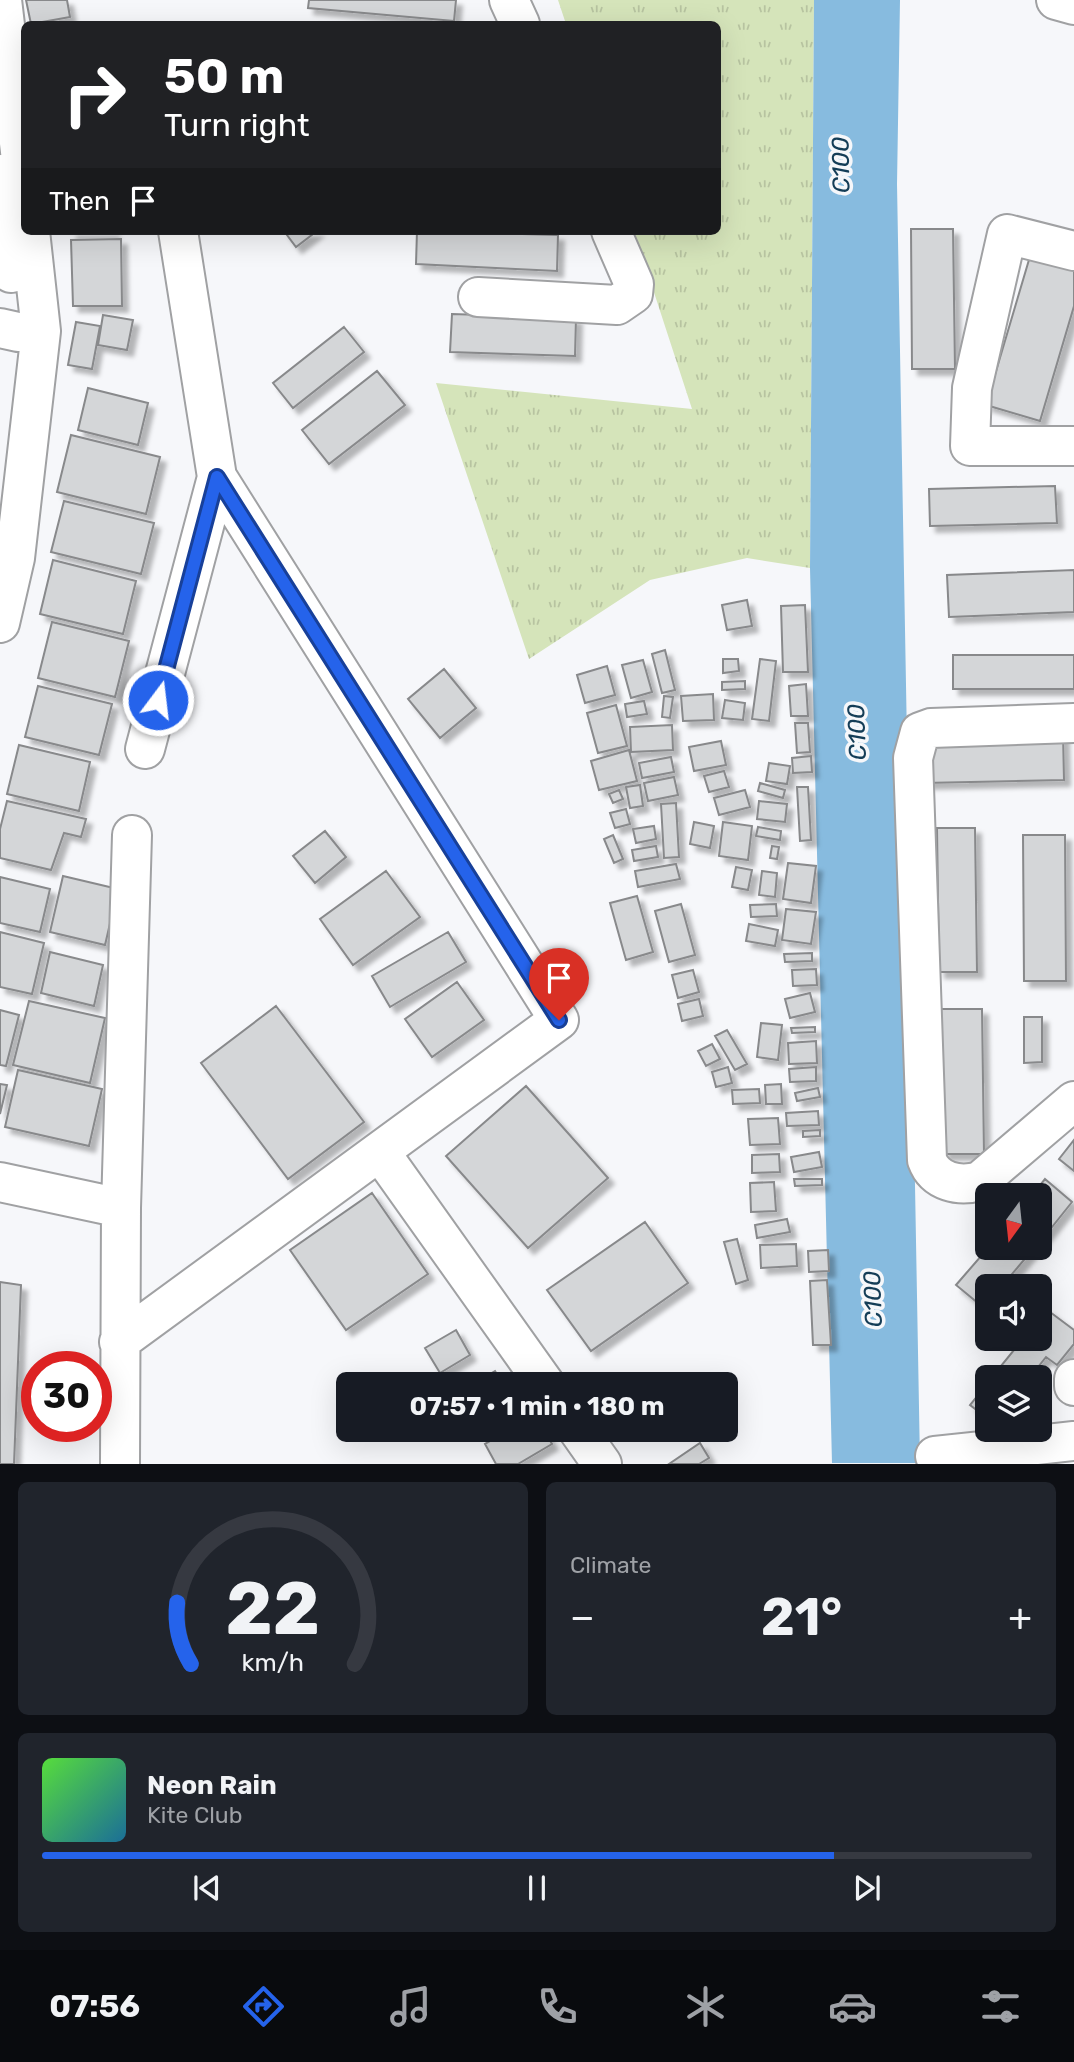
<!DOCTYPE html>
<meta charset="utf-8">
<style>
body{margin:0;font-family:Rubik,sans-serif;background:#20242c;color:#f1f3f6;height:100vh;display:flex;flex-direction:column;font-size:26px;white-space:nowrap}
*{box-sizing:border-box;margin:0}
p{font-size:23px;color:#9ea1a6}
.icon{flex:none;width:38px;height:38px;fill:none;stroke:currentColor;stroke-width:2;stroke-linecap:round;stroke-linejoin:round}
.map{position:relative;height:1464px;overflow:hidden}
.sheet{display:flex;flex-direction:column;gap:18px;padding:18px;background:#0d0f14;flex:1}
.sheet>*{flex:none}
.guide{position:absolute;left:21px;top:21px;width:700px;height:214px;border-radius:10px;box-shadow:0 7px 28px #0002;background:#202124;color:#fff;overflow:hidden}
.needle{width:46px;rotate:195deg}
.fabs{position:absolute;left:975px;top:1183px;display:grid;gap:14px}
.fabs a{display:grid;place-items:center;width:77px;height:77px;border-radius:10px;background:#171b24;box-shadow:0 7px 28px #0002;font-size:35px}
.speed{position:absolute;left:21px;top:1351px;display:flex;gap:14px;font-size:35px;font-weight:700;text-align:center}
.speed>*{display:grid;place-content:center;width:91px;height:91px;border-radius:50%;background:#171b24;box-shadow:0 7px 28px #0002;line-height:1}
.speed .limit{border:10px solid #d22;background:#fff;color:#111}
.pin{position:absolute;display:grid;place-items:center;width:60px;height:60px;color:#fff;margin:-72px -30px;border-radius:50% 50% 50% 0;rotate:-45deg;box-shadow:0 0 7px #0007}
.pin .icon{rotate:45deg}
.me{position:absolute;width:77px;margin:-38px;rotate:15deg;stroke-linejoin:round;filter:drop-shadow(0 0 5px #0008)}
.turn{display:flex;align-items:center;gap:24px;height:147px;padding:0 28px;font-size:32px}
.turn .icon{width:91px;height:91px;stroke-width:2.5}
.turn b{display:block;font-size:49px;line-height:60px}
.then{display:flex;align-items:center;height:66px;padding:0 28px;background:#0003;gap:14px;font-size:26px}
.big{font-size:52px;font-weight:700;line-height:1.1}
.sheet .card{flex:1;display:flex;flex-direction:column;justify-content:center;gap:10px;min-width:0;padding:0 24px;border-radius:10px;background:#20242c}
.sheet .dial{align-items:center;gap:0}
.dial svg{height:182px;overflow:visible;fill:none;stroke:#363941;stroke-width:7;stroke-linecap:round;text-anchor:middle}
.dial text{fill:#f1f3f6;stroke:none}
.song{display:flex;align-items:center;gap:21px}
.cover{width:84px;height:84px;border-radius:10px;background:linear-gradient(135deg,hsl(110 70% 55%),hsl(200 70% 35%))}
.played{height:7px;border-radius:4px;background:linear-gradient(90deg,#2563eb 80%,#363941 80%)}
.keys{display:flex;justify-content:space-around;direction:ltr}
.heat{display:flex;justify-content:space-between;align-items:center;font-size:38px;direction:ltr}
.sheet .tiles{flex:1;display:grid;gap:18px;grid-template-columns:1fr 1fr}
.card:last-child{grid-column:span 2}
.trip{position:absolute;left:336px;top:1372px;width:402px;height:70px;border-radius:10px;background:#171b24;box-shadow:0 7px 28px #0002;font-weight:700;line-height:70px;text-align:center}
.tabs{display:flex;height:112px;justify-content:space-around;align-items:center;background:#090b0e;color:#9ea1a6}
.tabs .icon{width:49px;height:49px}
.tabs .on{color:#2563eb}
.tabs b{font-size:32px;color:#f1f3f6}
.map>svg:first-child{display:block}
</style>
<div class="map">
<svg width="1074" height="1464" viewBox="0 0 1074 1464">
<defs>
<pattern id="grass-tufts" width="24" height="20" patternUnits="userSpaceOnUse" patternTransform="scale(1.75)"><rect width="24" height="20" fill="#d5e4ba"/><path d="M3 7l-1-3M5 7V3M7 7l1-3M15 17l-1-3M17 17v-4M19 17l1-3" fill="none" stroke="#b7c3a0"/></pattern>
<filter id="shadow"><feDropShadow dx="6" dy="6" stdDeviation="2" flood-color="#0004"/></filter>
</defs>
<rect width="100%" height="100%" fill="#f6f7fa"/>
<path fill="url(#grass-tufts)" d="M558,0h256l-4,568 -63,-10 -97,22 -121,79 -93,-276 256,26 -58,-178h84v-207h-152z"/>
<path fill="#87bbdf" d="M814,0h86l-3,184 23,1279h-88l-22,-895z"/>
<path fill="#d4d6d8" stroke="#88898b" stroke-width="2" filter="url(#shadow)" d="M26,0h41l3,17 -39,7z
M309,0h147l-2,21 -146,-13z
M911,229h42l2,140h-43z
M71,231h42l1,2h-43z
M284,231h33l-21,16z
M417,231l141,4 -1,36 -141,-7z
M121,239l1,67h-49l-2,-66z
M1031,253l43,13v40l-34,115 -54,-16z
M452,314l124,4 -1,38 -125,-4z
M103,315l30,5 -6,30 -29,-5z
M76,322l24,4 -8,43 -24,-4z
M344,327l20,25 -71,56 -20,-25z
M377,371l28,34 -76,59 -27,-34z
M88,388l60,15 -10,42 -60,-15z
M71,435l89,22 -14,57 -89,-22z
M1055,486l2,37 -127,3 -1,-37z
M64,501l90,22 -13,51 -90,-22z
M53,560l83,21 -13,53 -83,-20z
M1074,570v42l-125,5 -2,-42z
M747,600l5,26 -25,4 -5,-25z
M805,605l3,67h-25l-2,-66z
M52,622l77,19 -14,56 -77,-19z
M665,650l10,40 -13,3 -10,-39z
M953,655h121v34h-121z
M723,659h15l1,12 -16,2z
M760,659l16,2 -7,60 -17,-2z
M643,660l9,32 -21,6 -9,-33z
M607,666l8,29 -30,8 -8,-28z
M444,669l32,39 -36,30 -32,-39z
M745,681v8l-23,1v-8z
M806,684l2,32h-17l-2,-30z
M38,686l74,18 -13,51 -74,-18z
M713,694l1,26 -31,1 -2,-25z
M664,696l9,1 -3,21 -8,-1z
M725,700l20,3 -2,17 -21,-2z
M644,701l3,13 -20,3 -2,-13z
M616,705l11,41 -29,7 -11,-40z
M795,723h13l2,29 -13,1z
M672,725l1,25 -42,2 -1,-25z
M1063,734l1,46 -141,3 -1,-46z
M721,741l5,24 -32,6 -5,-24z
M19,745l71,17 -11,49 -72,-17z
M629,750l8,31 -38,9 -8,-29z
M811,756l1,16 -19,1 -1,-15z
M671,757l3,15 -32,6 -3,-15z
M769,763l21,3 -3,18 -21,-3z
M724,771l5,16 -20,5 -5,-16z
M674,777l4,18 -30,6 -4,-18z
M760,783l25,7 -2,8 -25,-7z
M640,785l3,21 -13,2 -4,-21z
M797,787h11l3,53 -11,1z
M619,790l4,9 -10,4 -4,-9z
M745,790l5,17 -31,8 -5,-17z
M7,801l79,18 -5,18 -17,-4 -13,37 -51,-12v-29z
M759,801l28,3 -2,18 -28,-3z
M676,803l3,54 -15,1 -3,-54z
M626,809l4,15 -15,4 -5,-15z
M694,822l20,4 -4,22 -20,-4z
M723,822l29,4 -4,34 -29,-4z
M654,826l2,13 -20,4 -3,-14z
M758,827l23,4 -1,9 -24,-4z
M937,828h38l2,144h-38z
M325,831l21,26 -31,26 -22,-27z
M613,835l10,24 -9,4 -10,-24z
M1023,835h42l1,146h-42z
M656,846l2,11 -24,4 -2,-11z
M772,846l7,1 -2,12 -7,-1z
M788,863l28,3 -5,37 -28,-4z
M676,864l4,15 -42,8 -3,-16z
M736,867l16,3 -4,20 -16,-3z
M386,871l34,46 -67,48 -33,-46z
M762,871l15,2 -2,24 -16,-2z
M63,876l55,13 -13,56 -55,-13z
M0,877l50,12 -10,43 -40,-9z
M637,896l16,56 -27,8 -16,-57z
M681,904l14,51 -26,7 -14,-51z
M776,904l1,12 -26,1 -1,-12z
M786,909l30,3 -5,32 -29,-4z
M749,924l29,6 -3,16 -29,-5z
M0,932l44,11 -12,51 -32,-7z
M448,932l18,30 -76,45 -18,-31z
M50,952l53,13 -9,41 -53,-13z
M812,953v8l-27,1 -1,-8z
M816,969l1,16 -24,1 -1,-16z
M693,970l6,22 -21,6 -6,-23z
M457,982l27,38 -52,37 -27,-38z
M810,993l5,19 -25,6 -5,-19z
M699,999l4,17 -21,5 -4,-17z
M29,1001l76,17 -15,65 -77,-18z
M276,1006l88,116 -76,57 -87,-116z
M941,1009h41l2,145h-41z
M0,1010l19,5 -13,51 -6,-1z
M1024,1017h18v45l-18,1z
M761,1023l21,2 -4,35 -21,-3z
M815,1027v5l-23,1 -1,-5z
M727,1030l20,34 -12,6 -20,-34z
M816,1041l1,22 -28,1 -1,-21z
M712,1044l8,15 -14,7 -8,-15z
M728,1067l4,16 -16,4 -4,-15z
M816,1067v14l-26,1 -1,-13z
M18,1070l84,19 -13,57 -84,-19z
M0,1084l7,1 -7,29z
M781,1084l1,20h-16l-1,-19z
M526,1086l82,92 -80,70 -82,-92z
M818,1088l2,9 -23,4 -2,-8z
M759,1089l1,14 -27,1 -1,-14z
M818,1111l1,14 -32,1 -1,-13z
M778,1118l2,26 -30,1 -2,-26z
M820,1130v6l-17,1v-6z
M1074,1140v31l-15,-12z
M819,1152l3,15 -28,5 -3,-15z
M779,1154l1,18 -28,1v-18z
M794,1179h28v6l-27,1z
M1045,1179l27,23 -32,40v-47h-8z
M774,1182l2,29 -25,1 -1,-29z
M372,1193l56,81 -82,56 -56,-80z
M787,1219l3,13 -33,6 -2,-13z
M645,1222l43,61 -97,68 -44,-61z
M737,1239l11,41 -12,4 -12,-42z
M796,1244l1,22 -36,2 -1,-23z
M988,1248h46l-32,38h-15v18l-3,4 -28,-23z
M828,1250l1,21 -20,1 -1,-21z
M827,1280l4,65h-18l-3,-64z
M0,1282l21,3 -7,179h-14z
M1046,1309l28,21v14l-17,21 -11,-8 -16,20h-38l31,-38h17v-22z
M456,1330l14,25 -30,18 -15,-25z
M495,1371l8,13h-30z
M987,1384v34l-17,-13z
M510,1430h34l8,14 -34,20h-22l-11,-20z
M700,1443l9,15 -10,6h-30z"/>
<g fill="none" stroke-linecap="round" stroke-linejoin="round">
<g stroke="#a0a1a3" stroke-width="42">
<path id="minor" d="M2,0l22,185
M509,0l11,24
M1056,0l18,5
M0,174l11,99
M1074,251l-67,-17 -35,154 -2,58h104
M478,297l139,8 16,-11 1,-10 -23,-53
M0,328l18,4
M0,623l15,-65 26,-227 -11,-100
M1074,723l-143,5 -11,4 -7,26 14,402c8,22 32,27 53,21l94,-80
M145,749l72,-272
M380,1152l165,232
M0,1182l121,26 -1,256
M121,1208l11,-373
M119,1342l440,-322 -342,-543 -39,-246
M1074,1379v7
M578,1430l24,34
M935,1456l139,-15"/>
</g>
<use href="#minor" stroke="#fff" stroke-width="38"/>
</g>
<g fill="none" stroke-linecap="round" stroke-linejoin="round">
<g stroke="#184099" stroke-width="18">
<path id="route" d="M158,700l59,-223 342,543"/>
</g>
<use href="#route" stroke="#2563eb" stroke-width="12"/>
</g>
<g text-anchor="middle" stroke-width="7" stroke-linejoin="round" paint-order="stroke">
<g font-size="24" font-style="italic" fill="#143d57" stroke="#f6f7fa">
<text transform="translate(841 165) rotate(-91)" y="8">C100</text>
<text transform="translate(857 732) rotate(-92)" y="8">C100</text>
<text transform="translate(873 1299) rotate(-92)" y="8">C100</text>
</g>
</g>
</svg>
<div class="fabs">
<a><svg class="needle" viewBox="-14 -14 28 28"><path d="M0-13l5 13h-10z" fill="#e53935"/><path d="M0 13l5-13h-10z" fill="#9ea1a6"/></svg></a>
<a><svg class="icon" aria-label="sound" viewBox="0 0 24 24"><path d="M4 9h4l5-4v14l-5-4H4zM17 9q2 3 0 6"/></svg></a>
<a><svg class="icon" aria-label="layers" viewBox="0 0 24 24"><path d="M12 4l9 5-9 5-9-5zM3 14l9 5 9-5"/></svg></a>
</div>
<div class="speed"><div class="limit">30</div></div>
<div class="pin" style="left:559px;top:1020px;background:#d93025"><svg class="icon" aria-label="arrive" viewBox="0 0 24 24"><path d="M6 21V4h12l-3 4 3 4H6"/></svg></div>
<svg class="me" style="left:158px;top:700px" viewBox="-20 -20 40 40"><circle r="17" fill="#2563eb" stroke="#fff" stroke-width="3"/><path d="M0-11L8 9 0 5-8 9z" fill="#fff"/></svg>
<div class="trip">07:57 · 1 min · 180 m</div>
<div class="guide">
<div class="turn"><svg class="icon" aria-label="right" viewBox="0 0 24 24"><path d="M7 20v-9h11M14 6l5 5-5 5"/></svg><div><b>50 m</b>Turn right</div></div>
<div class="then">Then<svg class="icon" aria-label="arrive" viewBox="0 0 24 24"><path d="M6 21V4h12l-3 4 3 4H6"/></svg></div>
</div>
</div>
<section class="sheet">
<div class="tiles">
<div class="card dial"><svg viewBox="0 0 100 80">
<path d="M14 69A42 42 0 1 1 86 69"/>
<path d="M14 69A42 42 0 0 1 8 42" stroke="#2563eb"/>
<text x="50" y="56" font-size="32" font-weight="700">22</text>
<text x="50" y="72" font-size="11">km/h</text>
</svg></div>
<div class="card"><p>Climate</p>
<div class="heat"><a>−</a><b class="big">21°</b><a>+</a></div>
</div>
<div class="card">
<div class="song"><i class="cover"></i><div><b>Neon Rain</b><p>Kite Club</p></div></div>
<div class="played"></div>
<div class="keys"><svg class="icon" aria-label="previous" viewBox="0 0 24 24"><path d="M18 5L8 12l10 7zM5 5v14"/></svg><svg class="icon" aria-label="pause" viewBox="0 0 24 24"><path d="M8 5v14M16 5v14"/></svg><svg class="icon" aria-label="next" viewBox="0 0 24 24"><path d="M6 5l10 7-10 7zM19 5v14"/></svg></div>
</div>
</div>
</section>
<nav class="tabs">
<b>07:56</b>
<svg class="icon on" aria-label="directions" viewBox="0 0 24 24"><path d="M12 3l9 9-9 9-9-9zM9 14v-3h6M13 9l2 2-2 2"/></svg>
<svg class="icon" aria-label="music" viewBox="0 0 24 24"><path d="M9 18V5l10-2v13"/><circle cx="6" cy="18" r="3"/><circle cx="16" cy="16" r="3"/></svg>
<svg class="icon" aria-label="phone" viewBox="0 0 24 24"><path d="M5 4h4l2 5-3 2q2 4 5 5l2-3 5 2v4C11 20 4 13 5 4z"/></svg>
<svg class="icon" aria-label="climate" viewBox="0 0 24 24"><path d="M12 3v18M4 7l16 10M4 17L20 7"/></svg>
<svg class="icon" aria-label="car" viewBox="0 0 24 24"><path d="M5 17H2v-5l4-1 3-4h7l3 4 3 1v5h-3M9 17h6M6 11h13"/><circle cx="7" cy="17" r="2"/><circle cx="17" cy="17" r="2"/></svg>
<svg class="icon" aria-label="filters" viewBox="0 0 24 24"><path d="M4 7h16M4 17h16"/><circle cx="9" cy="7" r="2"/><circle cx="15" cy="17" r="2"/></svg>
</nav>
